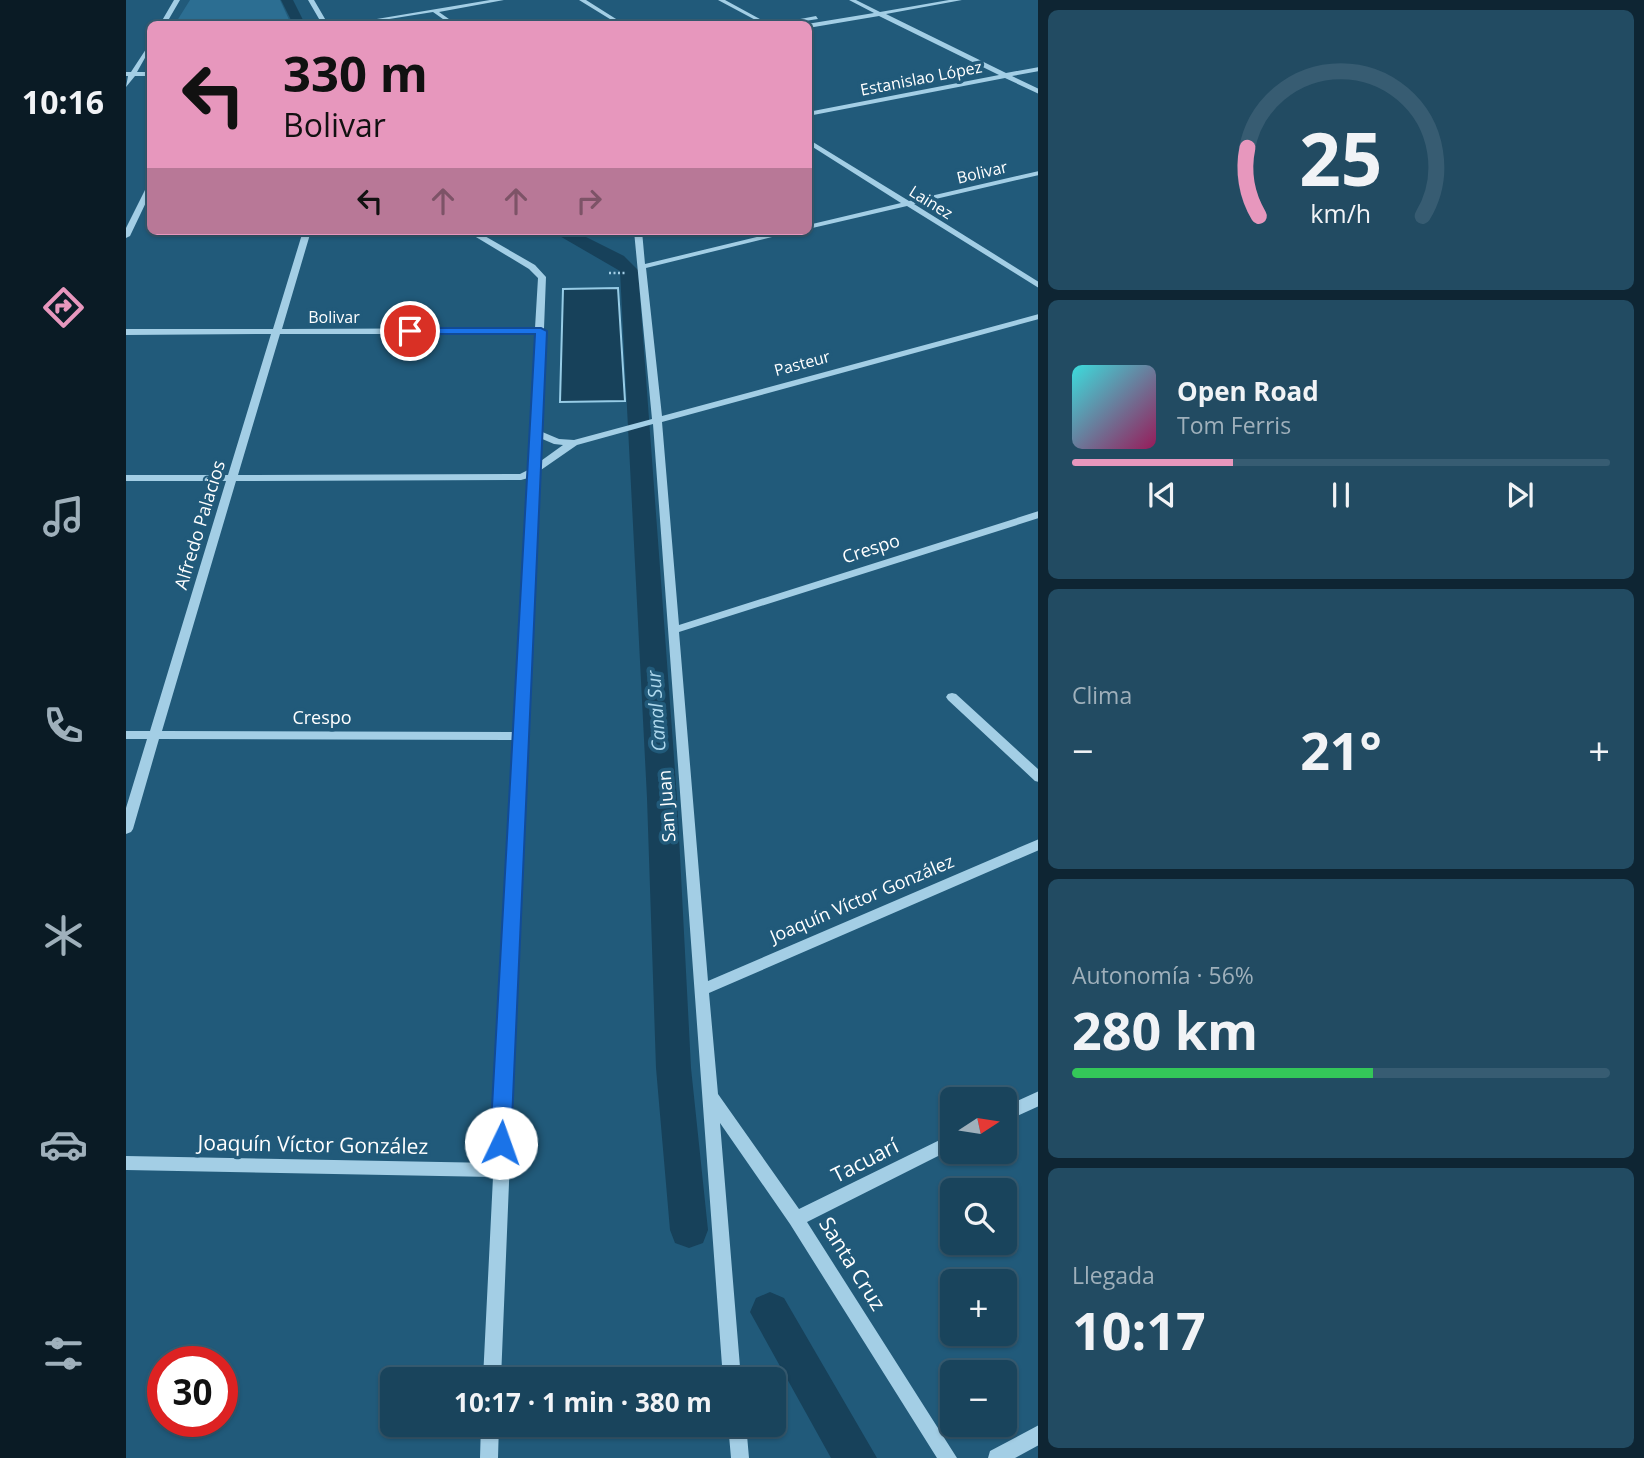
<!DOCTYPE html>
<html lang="es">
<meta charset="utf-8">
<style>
body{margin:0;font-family:"Open Sans",sans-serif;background:#224b62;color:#f1f3f6;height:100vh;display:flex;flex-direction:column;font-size:26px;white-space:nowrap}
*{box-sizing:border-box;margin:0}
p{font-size:23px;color:#9fb0bb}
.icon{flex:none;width:38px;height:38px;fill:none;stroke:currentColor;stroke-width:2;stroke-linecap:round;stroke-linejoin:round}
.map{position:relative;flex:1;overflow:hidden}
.drawer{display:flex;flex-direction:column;gap:10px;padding:10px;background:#0e2533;width:606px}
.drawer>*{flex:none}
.guide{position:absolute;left:21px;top:21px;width:665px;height:214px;border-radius:10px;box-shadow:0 2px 5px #0004,0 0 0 2px #375c72;background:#e797bd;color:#111;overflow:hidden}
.needle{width:46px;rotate:78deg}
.tools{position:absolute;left:814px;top:1087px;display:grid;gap:14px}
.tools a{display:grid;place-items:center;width:77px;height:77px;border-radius:10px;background:#19445c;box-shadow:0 2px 5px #0004,0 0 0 2px #375c72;font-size:35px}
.speed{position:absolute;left:21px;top:1346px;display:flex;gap:14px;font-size:35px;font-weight:700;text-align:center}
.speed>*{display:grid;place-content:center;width:91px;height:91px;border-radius:50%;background:#19445c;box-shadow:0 2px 5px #0004,0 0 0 2px #375c72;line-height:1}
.speed .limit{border:10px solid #d22;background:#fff;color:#111}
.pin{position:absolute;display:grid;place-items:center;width:60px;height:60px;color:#fff;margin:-30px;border:4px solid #fff;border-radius:50%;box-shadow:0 2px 7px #0007}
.me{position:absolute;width:77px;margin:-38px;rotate:3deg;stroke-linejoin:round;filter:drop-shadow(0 0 5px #0008)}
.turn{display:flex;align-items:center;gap:24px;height:147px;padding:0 21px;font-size:32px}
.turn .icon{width:91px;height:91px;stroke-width:2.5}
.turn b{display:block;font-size:49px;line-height:60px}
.lanes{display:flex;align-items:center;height:66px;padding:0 21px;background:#0003;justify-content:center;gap:35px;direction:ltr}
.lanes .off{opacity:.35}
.big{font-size:52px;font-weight:700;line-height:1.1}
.drawer .card{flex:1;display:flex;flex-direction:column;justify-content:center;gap:10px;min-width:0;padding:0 24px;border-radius:10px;background:#224b62}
.drawer .dial{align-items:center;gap:0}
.dial svg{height:182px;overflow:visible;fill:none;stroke:#375c72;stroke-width:7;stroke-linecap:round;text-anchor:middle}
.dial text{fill:#f1f3f6;stroke:none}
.song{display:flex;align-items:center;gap:21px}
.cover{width:84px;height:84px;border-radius:10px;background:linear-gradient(135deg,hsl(180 70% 55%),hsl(330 70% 35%))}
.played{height:7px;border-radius:4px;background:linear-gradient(90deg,#e797bd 30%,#375c72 30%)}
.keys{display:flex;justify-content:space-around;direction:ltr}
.heat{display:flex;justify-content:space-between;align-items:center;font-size:38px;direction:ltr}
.charge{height:10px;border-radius:5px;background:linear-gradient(90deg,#34c759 56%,#375c72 0)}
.trip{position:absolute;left:254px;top:1367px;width:406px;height:70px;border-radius:10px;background:#19445c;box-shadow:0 2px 5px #0004,0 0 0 2px #375c72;font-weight:700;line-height:70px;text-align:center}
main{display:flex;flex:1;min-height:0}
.tab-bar{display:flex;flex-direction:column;width:126px;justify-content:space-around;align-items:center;background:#0a1b25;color:#9fb0bb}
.tab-bar .icon{width:49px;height:49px}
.tab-bar .selected{color:#e797bd}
.tab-bar b{font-size:32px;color:#f1f3f6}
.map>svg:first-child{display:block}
</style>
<main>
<nav class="tab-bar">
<b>10:16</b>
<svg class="icon selected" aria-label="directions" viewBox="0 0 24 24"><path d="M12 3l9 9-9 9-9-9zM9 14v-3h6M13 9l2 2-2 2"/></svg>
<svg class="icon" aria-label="music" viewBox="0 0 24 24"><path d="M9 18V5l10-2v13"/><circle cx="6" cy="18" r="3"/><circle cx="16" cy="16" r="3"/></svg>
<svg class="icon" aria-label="phone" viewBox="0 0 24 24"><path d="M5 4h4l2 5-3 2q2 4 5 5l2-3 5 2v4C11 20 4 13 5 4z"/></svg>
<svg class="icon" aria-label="climate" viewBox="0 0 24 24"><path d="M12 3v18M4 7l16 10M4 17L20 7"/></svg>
<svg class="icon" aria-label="car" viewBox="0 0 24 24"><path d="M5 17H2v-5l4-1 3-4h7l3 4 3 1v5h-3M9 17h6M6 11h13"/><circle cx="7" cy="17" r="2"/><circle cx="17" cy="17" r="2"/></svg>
<svg class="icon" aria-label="filters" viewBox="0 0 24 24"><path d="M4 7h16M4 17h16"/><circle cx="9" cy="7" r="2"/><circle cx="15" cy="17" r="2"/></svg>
</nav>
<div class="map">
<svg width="913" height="1458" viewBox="0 0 913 1458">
<rect width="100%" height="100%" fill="#215a7a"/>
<path fill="#2c6e92" d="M64,0h90l11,24h-116z"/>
<path fill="#17415a" stroke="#97cce6" stroke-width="2" d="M492,288l7,113 -65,1 3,-113z"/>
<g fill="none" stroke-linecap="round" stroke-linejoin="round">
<path fill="#17415a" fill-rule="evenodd" d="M155,0h12l12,24h-12z
M425,231h23l50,25 14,14 39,528 14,270 17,162 -5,13 -14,5 -14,-5 -5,-13 -14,-162 -9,-270 -27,-527z
M644,1292l14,6 93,160h-46l-81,-146 6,-14z"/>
<path stroke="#a3cee5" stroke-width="2.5" stroke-dasharray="2 2.5" stroke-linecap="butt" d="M483,273h17"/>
<path fill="#a3cee5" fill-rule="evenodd" d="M48,0h6l-14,24h-6z
M182,0h6l14,24h-6z
M364,0h14l-65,12 17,12h-6l-17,-12 -75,12h-11z
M453,0h7l38,24h-6z
M592,0h7l44,24h-6z
M723,0h7l24,12 69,-12h13l-76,14 120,59 33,-6v4l-27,5 27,13v5l-34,-16 -197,38v-4l191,-37 -120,-59 -71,12 -1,-4 67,-11z
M690,16l2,3 -33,5h-11z
M24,43v6l-13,23h13v4h-15l-9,11 2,-11h-2v-4h5z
M682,139l101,62 130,-30v4l-125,29 125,78v6l-132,-82 -99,23v-4l93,-22 -93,-59z
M21,186h3v8l-20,42 -4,2v-10z
M177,231h8l-29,98 253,-1 3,-50 -9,-9 -63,-38h10l59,34 11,12 -6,154 19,8 15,1 78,-21 -18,-188h8l3,33 137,-33h14l-150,37 16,148 377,-102v5l-377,103 17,203 360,-114v7l-360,114 29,349 331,-142v11l-330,143 9,101 81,115 153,-75v15l-145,73 150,236h-20l-147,-234 -70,-101 21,256h-18l-70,-955 -76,21 -39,27 -37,907h-18l10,-202 -367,-7v-14l368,7 21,-423 -356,-1 -26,90 -2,3 -5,2v-26l21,-69h-21v-8h24l76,-250h-100v-6h102l43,-141 -145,1v-6h147zM154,334h255l-7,136 -8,4 -282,1zM414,438l14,6 9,1 -25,18zM402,478l-13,254 -353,-1 74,-250 285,-1z
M826,693l4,1 83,76v12l-4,-1 -87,-81 -2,-3 2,-3z
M913,1091v15l-35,16v-15z
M355,1424h18l-1,34h-18z
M602,1424h18l3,34h-18z
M913,1425v20l-24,13h-27l2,-7z"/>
</g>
<path fill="#1a73e8" stroke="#114b97" stroke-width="2" d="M284,328h131l6,3 -36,812 -3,6 -7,3 -8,-3 -3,-6 45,-809h-129l-2,-3z"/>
<g text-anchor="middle" stroke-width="7" stroke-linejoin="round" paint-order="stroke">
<g font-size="16" fill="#fff" stroke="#215a7a">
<text transform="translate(795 78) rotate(-11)" y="6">Estanislao López</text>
<text transform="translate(856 172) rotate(-13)" y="6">Bolivar</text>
<text transform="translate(805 202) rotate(32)" y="6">Lainez</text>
<text x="208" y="323">Bolivar</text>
<text transform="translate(676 363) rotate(-15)" y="6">Pasteur</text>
</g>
<g font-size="18" fill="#fff" stroke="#215a7a">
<text transform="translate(74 525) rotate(-73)" y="6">Alfredo Palacios</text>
<text transform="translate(745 549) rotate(-18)" y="6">Crespo</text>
<text x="196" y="724">Crespo</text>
<text transform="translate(541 806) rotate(-94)" y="6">San Juan</text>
<text transform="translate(736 899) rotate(-23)" y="6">Joaquín Víctor González</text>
</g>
<g font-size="19" font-style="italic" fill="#aed8ed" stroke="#215a7a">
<text transform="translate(530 711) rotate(-94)" y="7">Canal Sur</text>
</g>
<g font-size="21" fill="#fff" stroke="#215a7a">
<text transform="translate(187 1145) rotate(1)" y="7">Joaquín Víctor González</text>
<text transform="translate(739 1161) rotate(-27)" y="7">Tacuarí</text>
<text transform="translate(726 1264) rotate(58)" y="7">Santa Cruz</text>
</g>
</g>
</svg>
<div class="tools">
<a><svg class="needle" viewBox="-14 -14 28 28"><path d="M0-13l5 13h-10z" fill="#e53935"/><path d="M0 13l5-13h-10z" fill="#9fb0bb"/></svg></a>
<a><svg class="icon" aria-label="search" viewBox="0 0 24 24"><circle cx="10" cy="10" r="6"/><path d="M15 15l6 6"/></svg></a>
<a>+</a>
<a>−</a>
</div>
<div class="speed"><div class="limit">30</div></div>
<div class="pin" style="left:284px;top:331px;background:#d93025"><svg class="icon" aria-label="arrive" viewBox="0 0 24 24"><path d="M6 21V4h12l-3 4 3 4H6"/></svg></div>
<svg class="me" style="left:375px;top:1143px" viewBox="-20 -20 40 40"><circle r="19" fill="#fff"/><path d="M0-13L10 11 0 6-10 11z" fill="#1a73e8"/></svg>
<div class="trip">10:17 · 1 min · 380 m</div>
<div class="guide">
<div class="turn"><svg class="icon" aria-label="left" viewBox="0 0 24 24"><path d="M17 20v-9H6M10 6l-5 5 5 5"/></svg><div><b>330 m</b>Bolivar</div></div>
<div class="lanes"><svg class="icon" aria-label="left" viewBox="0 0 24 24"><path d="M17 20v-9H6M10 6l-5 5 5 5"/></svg><svg class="icon off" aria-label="ahead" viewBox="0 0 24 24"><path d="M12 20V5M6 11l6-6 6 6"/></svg><svg class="icon off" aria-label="ahead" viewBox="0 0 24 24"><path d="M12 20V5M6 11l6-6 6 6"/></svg><svg class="icon off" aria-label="right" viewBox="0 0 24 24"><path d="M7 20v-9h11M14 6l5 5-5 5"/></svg></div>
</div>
</div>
<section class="drawer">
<div class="card dial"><svg viewBox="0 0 100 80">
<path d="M14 69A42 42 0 1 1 86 69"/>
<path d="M14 69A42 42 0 0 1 9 39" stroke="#e797bd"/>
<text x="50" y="56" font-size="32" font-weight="700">25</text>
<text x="50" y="72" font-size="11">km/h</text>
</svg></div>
<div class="card">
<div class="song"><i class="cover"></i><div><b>Open Road</b><p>Tom Ferris</p></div></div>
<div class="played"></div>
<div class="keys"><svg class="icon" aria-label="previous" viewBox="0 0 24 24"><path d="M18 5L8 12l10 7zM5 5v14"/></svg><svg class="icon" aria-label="pause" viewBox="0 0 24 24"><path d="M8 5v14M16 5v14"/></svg><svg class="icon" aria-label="next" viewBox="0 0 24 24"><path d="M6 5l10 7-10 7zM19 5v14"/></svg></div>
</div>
<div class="card"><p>Clima</p>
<div class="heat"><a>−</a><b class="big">21°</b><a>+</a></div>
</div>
<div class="card"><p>Autonomía · 56%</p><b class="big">280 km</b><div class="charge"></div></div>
<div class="card"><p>Llegada</p><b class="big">10:17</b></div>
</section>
</main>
